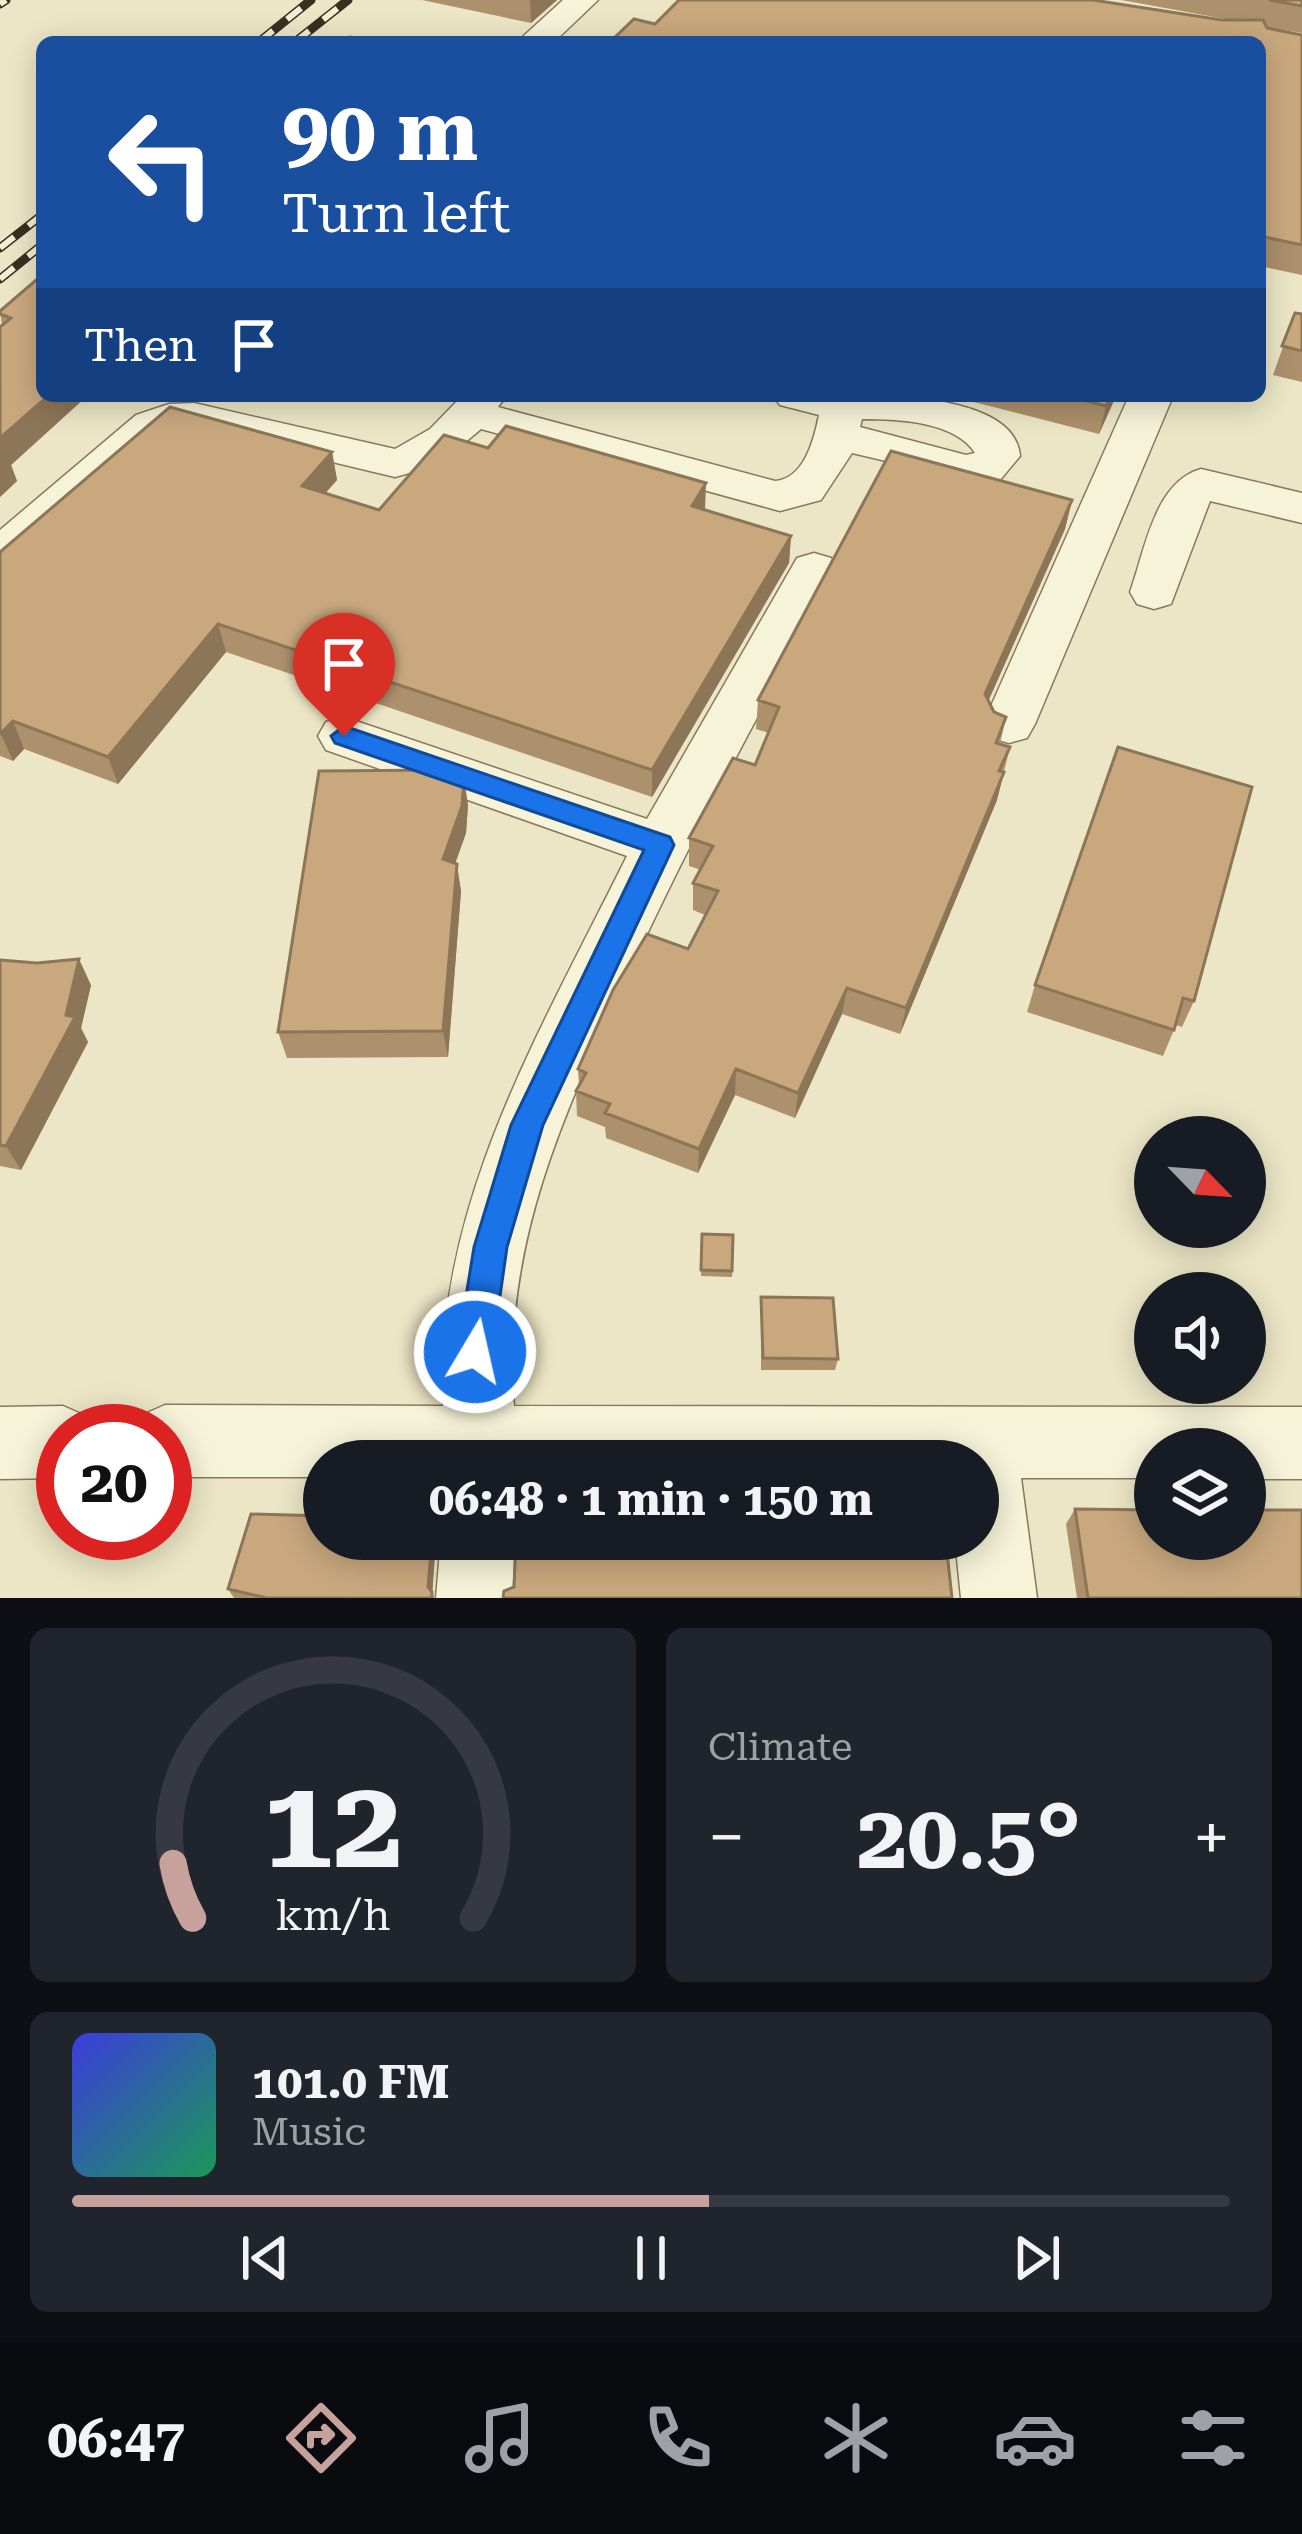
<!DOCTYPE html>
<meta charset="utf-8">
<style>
body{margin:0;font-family:"Roboto Serif",serif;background:#20242c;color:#f1f3f6;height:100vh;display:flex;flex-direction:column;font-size:45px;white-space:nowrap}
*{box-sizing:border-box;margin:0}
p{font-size:39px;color:#9ea1a6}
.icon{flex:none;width:66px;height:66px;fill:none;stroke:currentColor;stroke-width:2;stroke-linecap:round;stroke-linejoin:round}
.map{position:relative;height:1598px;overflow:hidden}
.details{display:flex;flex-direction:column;gap:30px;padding:30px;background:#0d0f14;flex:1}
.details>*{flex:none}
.banner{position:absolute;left:36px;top:36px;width:1230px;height:366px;border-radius:18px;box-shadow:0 6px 30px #0003;background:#1a4fa0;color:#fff;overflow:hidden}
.needle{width:78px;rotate:115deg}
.buttons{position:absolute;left:1134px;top:1116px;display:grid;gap:24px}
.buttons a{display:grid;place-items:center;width:132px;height:132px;border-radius:50%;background:#171b24;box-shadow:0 6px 30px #0003;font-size:60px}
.speed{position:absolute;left:36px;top:1404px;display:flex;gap:24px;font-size:60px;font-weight:700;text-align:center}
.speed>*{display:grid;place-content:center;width:156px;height:156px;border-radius:50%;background:#171b24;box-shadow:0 6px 30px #0003;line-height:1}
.speed .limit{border:18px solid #d22;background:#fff;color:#111}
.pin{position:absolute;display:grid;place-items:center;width:102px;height:102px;color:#fff;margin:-123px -51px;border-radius:50% 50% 50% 0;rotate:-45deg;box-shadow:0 0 12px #0007}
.pin .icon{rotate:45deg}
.me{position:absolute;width:132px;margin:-66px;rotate:9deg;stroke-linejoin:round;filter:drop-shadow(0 0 9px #0008)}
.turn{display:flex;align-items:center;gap:42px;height:252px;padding:0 48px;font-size:54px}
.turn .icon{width:156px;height:156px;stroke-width:2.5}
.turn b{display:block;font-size:84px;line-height:102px}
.then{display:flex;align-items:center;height:114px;padding:0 48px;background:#0003;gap:24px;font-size:45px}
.big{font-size:90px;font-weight:700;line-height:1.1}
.details .card{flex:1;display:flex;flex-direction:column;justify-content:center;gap:18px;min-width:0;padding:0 42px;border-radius:18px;background:#20242c}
.details .dial{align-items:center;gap:0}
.dial svg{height:312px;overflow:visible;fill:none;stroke:#363941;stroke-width:7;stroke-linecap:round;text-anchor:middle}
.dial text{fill:#f1f3f6;stroke:none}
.song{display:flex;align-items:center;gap:36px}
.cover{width:144px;height:144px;border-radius:18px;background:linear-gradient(135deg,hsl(240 70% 55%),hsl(150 70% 35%))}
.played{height:12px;border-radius:6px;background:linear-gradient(90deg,#c7a19c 55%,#363941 55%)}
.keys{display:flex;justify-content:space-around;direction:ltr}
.heat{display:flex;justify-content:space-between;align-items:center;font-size:66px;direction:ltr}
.details .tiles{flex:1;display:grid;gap:30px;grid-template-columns:1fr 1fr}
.card:last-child{grid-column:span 2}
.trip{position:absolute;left:303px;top:1440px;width:696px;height:120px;border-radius:60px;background:#171b24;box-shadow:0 6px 30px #0003;font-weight:700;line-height:120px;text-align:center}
.tab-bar{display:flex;height:192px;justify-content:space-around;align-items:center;background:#090b0e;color:#9ea1a6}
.tab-bar .icon{width:84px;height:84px}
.tab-bar .active{color:#c7a19c}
.tab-bar b{font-size:54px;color:#f1f3f6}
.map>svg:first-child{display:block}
</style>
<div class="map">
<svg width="1302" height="1598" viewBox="0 0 1302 1598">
<rect width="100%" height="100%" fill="#ece6c6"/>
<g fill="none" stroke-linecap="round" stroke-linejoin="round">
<g stroke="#87795c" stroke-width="3">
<path id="minor" d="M563,0h35l-44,42h-37z
M462,396h44l-8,11 277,74c29,-2 39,-41 44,-66l-39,-10 -7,-9c53,0 241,-15 247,60l-20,24 -16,4 -132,-31 -31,47 -41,11 -299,-82 -43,36 -43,12 -201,-48 -18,1 -159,137 -17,5v-42l136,-115 33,-11 25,-1 201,46 35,-20zM862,419c35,0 93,2 113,34l-9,2 -106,-28z
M1129,396h44l-138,328 -8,14 -18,5 -18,-5 -8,-14z
M1201,469l101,24v30l-92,-22 -39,103 -17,5 -17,-5 -7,-12c15,-41 24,-110 71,-123z
M814,553l17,5 7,11c-73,133 -146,266 -209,404 -65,139 -128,275 -115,433l788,1v72h-57v-30h-90v29h-134l16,120h-76l-6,-59h23v-78h-654v16h-159v-46h-32l7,-15 25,-11 278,1c-10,-199 99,-378 184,-550l-301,-106 -8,-14 8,-14 18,-5 303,102 150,-261z
M63,1406l25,11 6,14h-31v47l-63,1v-72z
M441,1539h74l-3,59h-76z"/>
</g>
<use href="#minor" fill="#f7f3d9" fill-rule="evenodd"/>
<g stroke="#382f20" stroke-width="9">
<path id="rail" d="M0,4l6,-4
M259,42l52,-42
M295,42l53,-42
M0,248l42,-33
M0,279l42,-34"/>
</g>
<use href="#rail" stroke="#f4f0d5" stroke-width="6" stroke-dasharray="18" stroke-linecap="butt"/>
</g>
<path fill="#ad906c" d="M422,0h135l-26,23z
M1121,0h181v33l-36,-6 36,8v240l-42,-9v-224l-605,-18 576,-4z
M42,275v121h45l-76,69 6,16 -17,16v-170l2,-1 -2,-15z
M1295,313l7,1v68l-29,-7z
M950,396h166l-17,38z
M332,452l5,28 -12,13 54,17h326l86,26 -2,27 -137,234 -426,-145 -108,132 -94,-35 -11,12 -13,-5v-204z
M1072,500l-7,29 -77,172 6,11 12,5 -6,27 10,3 -13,53 -97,234 -58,-20 -47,104 -60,-23 -37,78 -92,-35 -1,-11 -28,-11 -1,-25 3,-6 -1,-16 110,-120 17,-34 -12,-5v-27l8,-13 -12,-4v-28l66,-73 14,-32 -13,-4 2,-29z
M1252,787l-58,214 -12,26 -6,-2 -13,31 -136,-44 8,-27z
M468,805l-2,28 -11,31 6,27 -13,166 -161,1 -9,-26z
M0,960l91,25 -10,43 7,14 -67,128 -21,-4z
M702,1234l31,1 -1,42 -31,-1z
M761,1297l77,62 -3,11h-74z
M1075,1509l227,89h-225l-11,-74z
M324,1539h112l-4,53 2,6h-200l-6,-9z"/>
<path fill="#8d7658" d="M530,0h27l-26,23z
M48,396h39l-76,69 6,16 -17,16v-59z
M1111,396h5l-17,38 7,-28z
M332,452l5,28 -30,34 -5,-28z
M706,483l-1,28 -13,-5z
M1072,500l-7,29 -86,193 6,-28z
M791,536l-2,27 -137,234v-27z
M218,624l8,28 -108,132 -10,-27z
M13,721l11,28 -11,12 -12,-27z
M1004,772l-7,28 -97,234 6,-26z
M464,777l4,28 -2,28 -19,53 -4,-27z
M457,864l4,27 -13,166 -5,-26z
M79,959l12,26 -10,43 7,14 -67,128 -15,-24 60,-131z
M847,988l-5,26 -47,104 3,-25z
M736,1069l-1,26 -37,78 1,-24z
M432,1539h4l-4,59 -4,-11z"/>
<path fill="#c9a87e" stroke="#8d7658" stroke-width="3" d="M679,0h414l129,20h41l4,8 35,7v210l-42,-9v-194h-650l24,-23 21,5z
M1269,0h33v6z
M350,37l21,5h-27z
M42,275v121h6l-48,42v-111l11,-9 -11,-4v-3z
M1295,313l7,1v37l-20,-5z
M1067,396h44l-5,10z
M170,407l162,45 -30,34 77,24 65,-75 44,13 18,-22 200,57 -14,23 99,30 -139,234 -434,-146 -110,133 -95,-36 -13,13v-182z
M891,451l181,49 -87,194 9,18 12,5 -10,26 14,4 -11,24 5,1 -98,236 -59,-20 -49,105 -62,-24 -37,80 -94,-36 5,-9 -34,-13 10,-18 -8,-4 35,-79 34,-56 41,15 30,-58 -25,-8 20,-37 -24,-8 44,-80 22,7 24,-58 -21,-7z
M1118,747l134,40 -58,214 -11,-3 -9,32 -139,-45z
M445,770l19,7 -2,29 -19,53 14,5 -14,167 -165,1 41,-261z
M79,959l-13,56 9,2 -69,129 -6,-1v-185l37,3z
M702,1234l31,1 -1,36 -31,-1z
M761,1297l72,1 5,61 -75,-1z
M1075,1509l80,1v29h90v-29h57v88h-214z
M251,1514l73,2v23h108l-4,48 4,5v6h-165l-39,-9z
M516,1539h426l4,4 6,55h-449l1,-7 10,-4z"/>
<path fill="#1a73e8" stroke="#114b97" stroke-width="3" d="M344,726l326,111 4,8 -131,280 -36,122 -15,105 -5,12 -12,5 -12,-5 -6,-12 17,-105 37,-122 133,-275 -309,-107 -4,-7z"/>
</svg>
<div class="buttons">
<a><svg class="needle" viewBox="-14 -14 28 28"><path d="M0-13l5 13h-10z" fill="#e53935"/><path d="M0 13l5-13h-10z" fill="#9ea1a6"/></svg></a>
<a><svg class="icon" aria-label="sound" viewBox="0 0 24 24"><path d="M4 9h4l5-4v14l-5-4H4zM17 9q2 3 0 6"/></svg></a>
<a><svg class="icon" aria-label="layers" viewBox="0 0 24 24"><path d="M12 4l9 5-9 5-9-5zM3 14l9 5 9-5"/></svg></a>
</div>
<div class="speed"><div class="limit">20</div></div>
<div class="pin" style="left:344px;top:736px;background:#d93025"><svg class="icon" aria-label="arrive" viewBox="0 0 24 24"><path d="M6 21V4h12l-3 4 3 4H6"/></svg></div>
<svg class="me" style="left:475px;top:1352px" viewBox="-20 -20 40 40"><circle r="17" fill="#1a73e8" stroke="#fff" stroke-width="3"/><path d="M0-11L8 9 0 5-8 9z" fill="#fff"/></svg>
<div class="trip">06:48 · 1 min · 150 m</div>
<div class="banner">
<div class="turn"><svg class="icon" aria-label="left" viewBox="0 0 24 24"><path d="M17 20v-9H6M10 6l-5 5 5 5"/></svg><div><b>90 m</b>Turn left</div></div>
<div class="then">Then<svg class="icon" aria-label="arrive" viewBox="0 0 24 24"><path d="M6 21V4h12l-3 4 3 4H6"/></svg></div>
</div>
</div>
<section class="details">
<div class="tiles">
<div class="card dial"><svg viewBox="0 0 100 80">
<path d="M14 69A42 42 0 1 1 86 69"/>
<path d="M14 69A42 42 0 0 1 9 55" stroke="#c7a19c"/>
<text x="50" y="56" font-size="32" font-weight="700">12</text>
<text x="50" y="72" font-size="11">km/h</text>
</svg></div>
<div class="card"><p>Climate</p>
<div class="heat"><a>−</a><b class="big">20.5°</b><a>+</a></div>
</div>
<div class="card">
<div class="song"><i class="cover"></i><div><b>101.0 FM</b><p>Music</p></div></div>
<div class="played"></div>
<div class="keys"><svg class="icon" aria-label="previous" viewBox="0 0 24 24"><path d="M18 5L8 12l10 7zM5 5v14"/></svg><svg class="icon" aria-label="pause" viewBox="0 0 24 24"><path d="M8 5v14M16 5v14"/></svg><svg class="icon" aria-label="next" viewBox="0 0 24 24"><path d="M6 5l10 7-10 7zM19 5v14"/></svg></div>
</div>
</div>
</section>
<nav class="tab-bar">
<b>06:47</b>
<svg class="icon active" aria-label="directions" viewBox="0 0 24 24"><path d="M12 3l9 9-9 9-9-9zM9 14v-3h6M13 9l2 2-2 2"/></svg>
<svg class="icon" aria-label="music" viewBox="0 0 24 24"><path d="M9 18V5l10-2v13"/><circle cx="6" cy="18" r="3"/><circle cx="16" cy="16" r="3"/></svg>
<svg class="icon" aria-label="phone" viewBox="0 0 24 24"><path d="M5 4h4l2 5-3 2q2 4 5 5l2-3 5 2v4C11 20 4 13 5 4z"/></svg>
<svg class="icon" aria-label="climate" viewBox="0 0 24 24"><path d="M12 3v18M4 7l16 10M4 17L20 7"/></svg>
<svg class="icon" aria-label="car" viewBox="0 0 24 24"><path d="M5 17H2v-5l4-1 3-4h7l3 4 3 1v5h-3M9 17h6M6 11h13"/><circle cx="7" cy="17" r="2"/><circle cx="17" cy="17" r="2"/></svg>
<svg class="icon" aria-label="filters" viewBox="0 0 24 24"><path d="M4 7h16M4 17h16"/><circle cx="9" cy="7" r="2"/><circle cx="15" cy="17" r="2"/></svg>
</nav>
